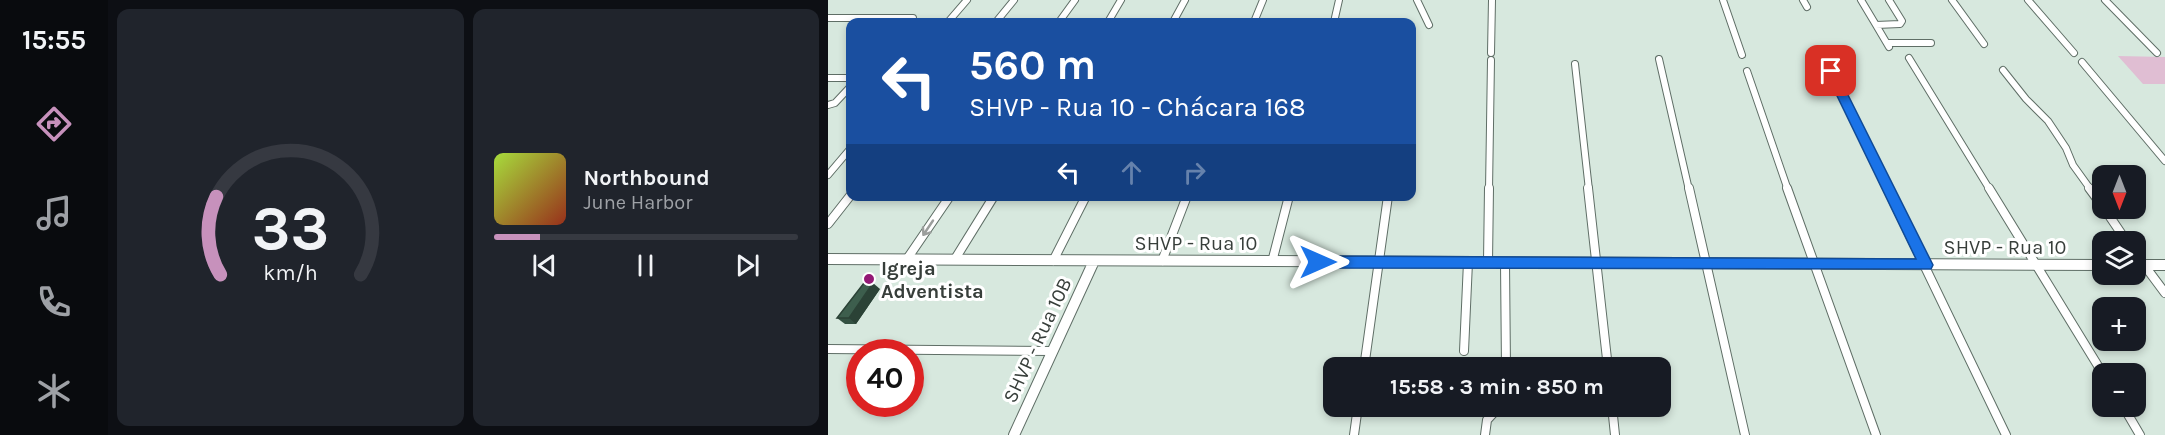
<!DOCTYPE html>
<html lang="pt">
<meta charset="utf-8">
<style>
body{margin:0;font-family:Karla,sans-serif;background:#20242c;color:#f1f3f6;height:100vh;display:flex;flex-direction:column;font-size:22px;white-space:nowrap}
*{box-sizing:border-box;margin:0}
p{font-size:20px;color:#9ea1a6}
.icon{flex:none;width:33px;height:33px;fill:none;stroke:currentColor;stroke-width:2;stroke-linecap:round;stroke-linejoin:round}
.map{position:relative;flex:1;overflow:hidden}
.details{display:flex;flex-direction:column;gap:9px;padding:9px;background:#0d0f14;width:720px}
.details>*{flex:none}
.banner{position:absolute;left:18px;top:18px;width:570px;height:183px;border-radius:12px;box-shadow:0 3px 9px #0003;background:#1a4fa0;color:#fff;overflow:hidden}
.needle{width:39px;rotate:180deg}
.buttons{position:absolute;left:1264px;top:165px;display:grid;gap:12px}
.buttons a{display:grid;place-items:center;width:54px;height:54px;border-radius:12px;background:#171b24;box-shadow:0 3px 9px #0003;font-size:30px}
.speed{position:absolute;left:18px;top:339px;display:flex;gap:12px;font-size:30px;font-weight:700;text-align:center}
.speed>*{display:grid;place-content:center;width:78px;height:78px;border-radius:50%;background:#171b24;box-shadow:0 3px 9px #0003;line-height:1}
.speed .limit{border:9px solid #d22;background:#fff;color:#111}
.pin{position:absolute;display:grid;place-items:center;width:51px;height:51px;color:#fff;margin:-26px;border-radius:12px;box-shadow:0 3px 9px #0006}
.me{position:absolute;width:66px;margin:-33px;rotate:90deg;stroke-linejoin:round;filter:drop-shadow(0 0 4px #0008)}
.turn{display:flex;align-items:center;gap:21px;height:126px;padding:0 24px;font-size:27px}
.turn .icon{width:78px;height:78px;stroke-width:2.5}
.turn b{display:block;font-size:42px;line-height:51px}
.lanes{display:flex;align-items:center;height:57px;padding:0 24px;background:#0003;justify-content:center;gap:30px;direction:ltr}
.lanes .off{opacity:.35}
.details .card{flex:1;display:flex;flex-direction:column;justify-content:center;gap:9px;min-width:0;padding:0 21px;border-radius:12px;background:#20242c}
.details .dial{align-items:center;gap:0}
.dial svg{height:156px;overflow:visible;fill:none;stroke:#363941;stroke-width:7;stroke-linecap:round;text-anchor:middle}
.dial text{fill:#f1f3f6;stroke:none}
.song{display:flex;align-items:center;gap:18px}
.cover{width:72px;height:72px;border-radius:9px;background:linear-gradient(135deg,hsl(80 70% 55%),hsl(10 70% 35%))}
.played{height:6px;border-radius:3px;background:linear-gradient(90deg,#c791bc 15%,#363941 15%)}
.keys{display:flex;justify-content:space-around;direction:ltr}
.details .tiles{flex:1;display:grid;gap:9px;grid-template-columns:repeat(2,1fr)}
.trip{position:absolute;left:495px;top:357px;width:348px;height:60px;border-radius:12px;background:#171b24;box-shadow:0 3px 9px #0003;font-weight:700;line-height:60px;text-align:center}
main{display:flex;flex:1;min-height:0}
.tabs{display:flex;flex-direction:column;width:108px;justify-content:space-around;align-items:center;background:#090b0e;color:#9ea1a6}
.tabs .icon{width:42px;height:42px}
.tabs .selected{color:#c791bc}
.tabs b{font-size:27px;color:#f1f3f6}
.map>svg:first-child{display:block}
</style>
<main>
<nav class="tabs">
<b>15:55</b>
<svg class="icon selected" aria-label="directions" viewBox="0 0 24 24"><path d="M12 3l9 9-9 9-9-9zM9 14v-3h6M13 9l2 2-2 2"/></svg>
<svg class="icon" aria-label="music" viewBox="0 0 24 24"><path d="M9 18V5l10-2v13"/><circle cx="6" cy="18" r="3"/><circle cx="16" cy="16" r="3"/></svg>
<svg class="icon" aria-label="phone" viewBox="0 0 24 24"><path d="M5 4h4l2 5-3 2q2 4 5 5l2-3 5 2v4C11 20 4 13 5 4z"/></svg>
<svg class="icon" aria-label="climate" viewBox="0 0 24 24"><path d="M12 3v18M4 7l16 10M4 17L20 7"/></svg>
</nav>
<section class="details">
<div class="tiles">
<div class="card dial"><svg viewBox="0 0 100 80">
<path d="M14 69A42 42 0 1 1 86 69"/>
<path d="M14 69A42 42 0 0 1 12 29" stroke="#c791bc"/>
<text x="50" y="56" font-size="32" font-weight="700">33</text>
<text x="50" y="72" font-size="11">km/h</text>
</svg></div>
<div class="card">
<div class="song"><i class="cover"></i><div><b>Northbound</b><p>June Harbor</p></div></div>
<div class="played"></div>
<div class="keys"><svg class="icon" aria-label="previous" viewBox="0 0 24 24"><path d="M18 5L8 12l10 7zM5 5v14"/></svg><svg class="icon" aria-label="pause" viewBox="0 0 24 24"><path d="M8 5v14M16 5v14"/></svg><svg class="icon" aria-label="next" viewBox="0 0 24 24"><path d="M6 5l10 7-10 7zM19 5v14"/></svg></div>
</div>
</div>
</section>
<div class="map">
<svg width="1337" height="435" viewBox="0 0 1337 435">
<rect width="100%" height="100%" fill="#d7e8de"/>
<path fill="#e0bed3" d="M1290,56l47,1v27h-22z"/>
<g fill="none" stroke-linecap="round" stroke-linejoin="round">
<g stroke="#5f6e66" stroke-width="8">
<path id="minor-far1" d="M589,0l12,25
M895,0l19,55
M975,0l4,7
M1033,0l15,25 24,-1 2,-3 -13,-21
M1124,0l32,44
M1200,0l46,53
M1277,0l52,53
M0,18h85
M120,22l19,-22
M168,22l18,-22
M231,22l16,-22
M280,22l13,-22
M345,22l12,-22
M426,22l9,-22
M506,22l5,-22
M1048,25l13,22
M1059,43h44
M663,53l1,-53
M1081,58l81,132
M831,59l30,131
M1254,62l83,99
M747,64l14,126
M1175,70l23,29 22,22 18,27 7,17 18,25
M919,71l41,119
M1003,71l57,119
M0,78h22
M0,105l7,-2 15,-16
M0,175l22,-26
M661,190l2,-130"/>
</g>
<g stroke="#5f6e66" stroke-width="10">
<path id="minor" d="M760,188l20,180
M861,188l56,247
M959,188l89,247
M1059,188l119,247
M1161,188l114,186
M1261,188l14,19
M1276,208l23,34
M0,224l22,-28
M1308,254l29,39
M79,259l43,-63
M127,259l39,-63
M225,261l33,-65
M334,261l25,-65
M444,262l17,-66
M660,262l1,-74
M677,263l1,105
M0,349l224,2
M636,351l4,-89
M536,368l24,-172
M784,406l3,29
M1295,406l17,29
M526,435l4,-29
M657,435l2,-15 13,-14"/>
</g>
<g stroke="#5f6e66" stroke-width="12">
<path id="tertiary" d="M0,259l1275,6
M1308,265h29
M186,435l80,-174"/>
</g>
<use href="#minor-far1" stroke="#fff" stroke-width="6"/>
<use href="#minor" stroke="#fff" stroke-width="8"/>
<use href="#tertiary" stroke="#fff" stroke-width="10"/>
</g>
<path fill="#345142" d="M52,289l-24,35h-11l-8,-6z"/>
<path fill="#2b4236" d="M45,283l7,6 -24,35 -7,-6z"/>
<path fill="#3d5e4d" stroke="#2b4236" stroke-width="1.5" d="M36,283h9l-24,35h-12z"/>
<defs><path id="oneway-shaft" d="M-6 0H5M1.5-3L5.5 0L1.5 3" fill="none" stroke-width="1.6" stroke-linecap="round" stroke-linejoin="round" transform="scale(1.5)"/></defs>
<use stroke="#9b9e9c" href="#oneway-shaft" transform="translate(100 228) rotate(124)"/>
<path fill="#1a73e8" stroke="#114b97" stroke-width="1.5" d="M1003,67l5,4 97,194 -2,4 -613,-1 -5,-2 -3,-4 3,-4 5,-2 598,3 -91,-188z"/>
<circle fill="#931975" stroke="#fff" stroke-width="2" cx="41" cy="279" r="6"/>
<g text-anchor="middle" stroke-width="6" stroke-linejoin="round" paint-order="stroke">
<g font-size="20" fill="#373e3a" stroke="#fff">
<text x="368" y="250">SHVP - Rua 10</text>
<text x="1177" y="254">SHVP - Rua 10</text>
<text transform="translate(209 340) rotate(-65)" y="7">SHVP - Rua 10B</text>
</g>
<g font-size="20" font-weight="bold" fill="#373e3a" stroke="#fff" text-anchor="start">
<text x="53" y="275">Igreja<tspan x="53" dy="23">Adventista</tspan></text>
</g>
</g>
</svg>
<div class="buttons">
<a><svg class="needle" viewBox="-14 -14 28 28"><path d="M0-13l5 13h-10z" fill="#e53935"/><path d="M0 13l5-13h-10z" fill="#9ea1a6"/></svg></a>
<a><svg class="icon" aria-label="layers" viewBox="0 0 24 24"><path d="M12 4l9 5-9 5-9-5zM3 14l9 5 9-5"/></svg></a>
<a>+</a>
<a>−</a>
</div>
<div class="speed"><div class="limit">40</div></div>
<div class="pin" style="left:1003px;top:71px;background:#d93025"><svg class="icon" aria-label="arrive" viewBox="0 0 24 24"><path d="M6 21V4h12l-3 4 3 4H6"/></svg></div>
<svg class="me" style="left:490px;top:262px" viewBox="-20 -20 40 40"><path d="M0-17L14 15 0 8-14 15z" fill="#1a73e8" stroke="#fff" stroke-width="4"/></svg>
<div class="trip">15:58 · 3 min · 850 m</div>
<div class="banner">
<div class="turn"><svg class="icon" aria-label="left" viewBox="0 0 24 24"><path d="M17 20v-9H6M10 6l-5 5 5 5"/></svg><div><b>560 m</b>SHVP - Rua 10 - Chácara 168</div></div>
<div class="lanes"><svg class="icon" aria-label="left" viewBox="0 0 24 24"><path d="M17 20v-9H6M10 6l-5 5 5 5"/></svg><svg class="icon off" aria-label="ahead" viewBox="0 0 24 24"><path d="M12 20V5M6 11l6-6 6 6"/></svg><svg class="icon off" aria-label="right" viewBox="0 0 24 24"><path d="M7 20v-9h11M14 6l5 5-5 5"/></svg></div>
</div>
</div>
</main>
